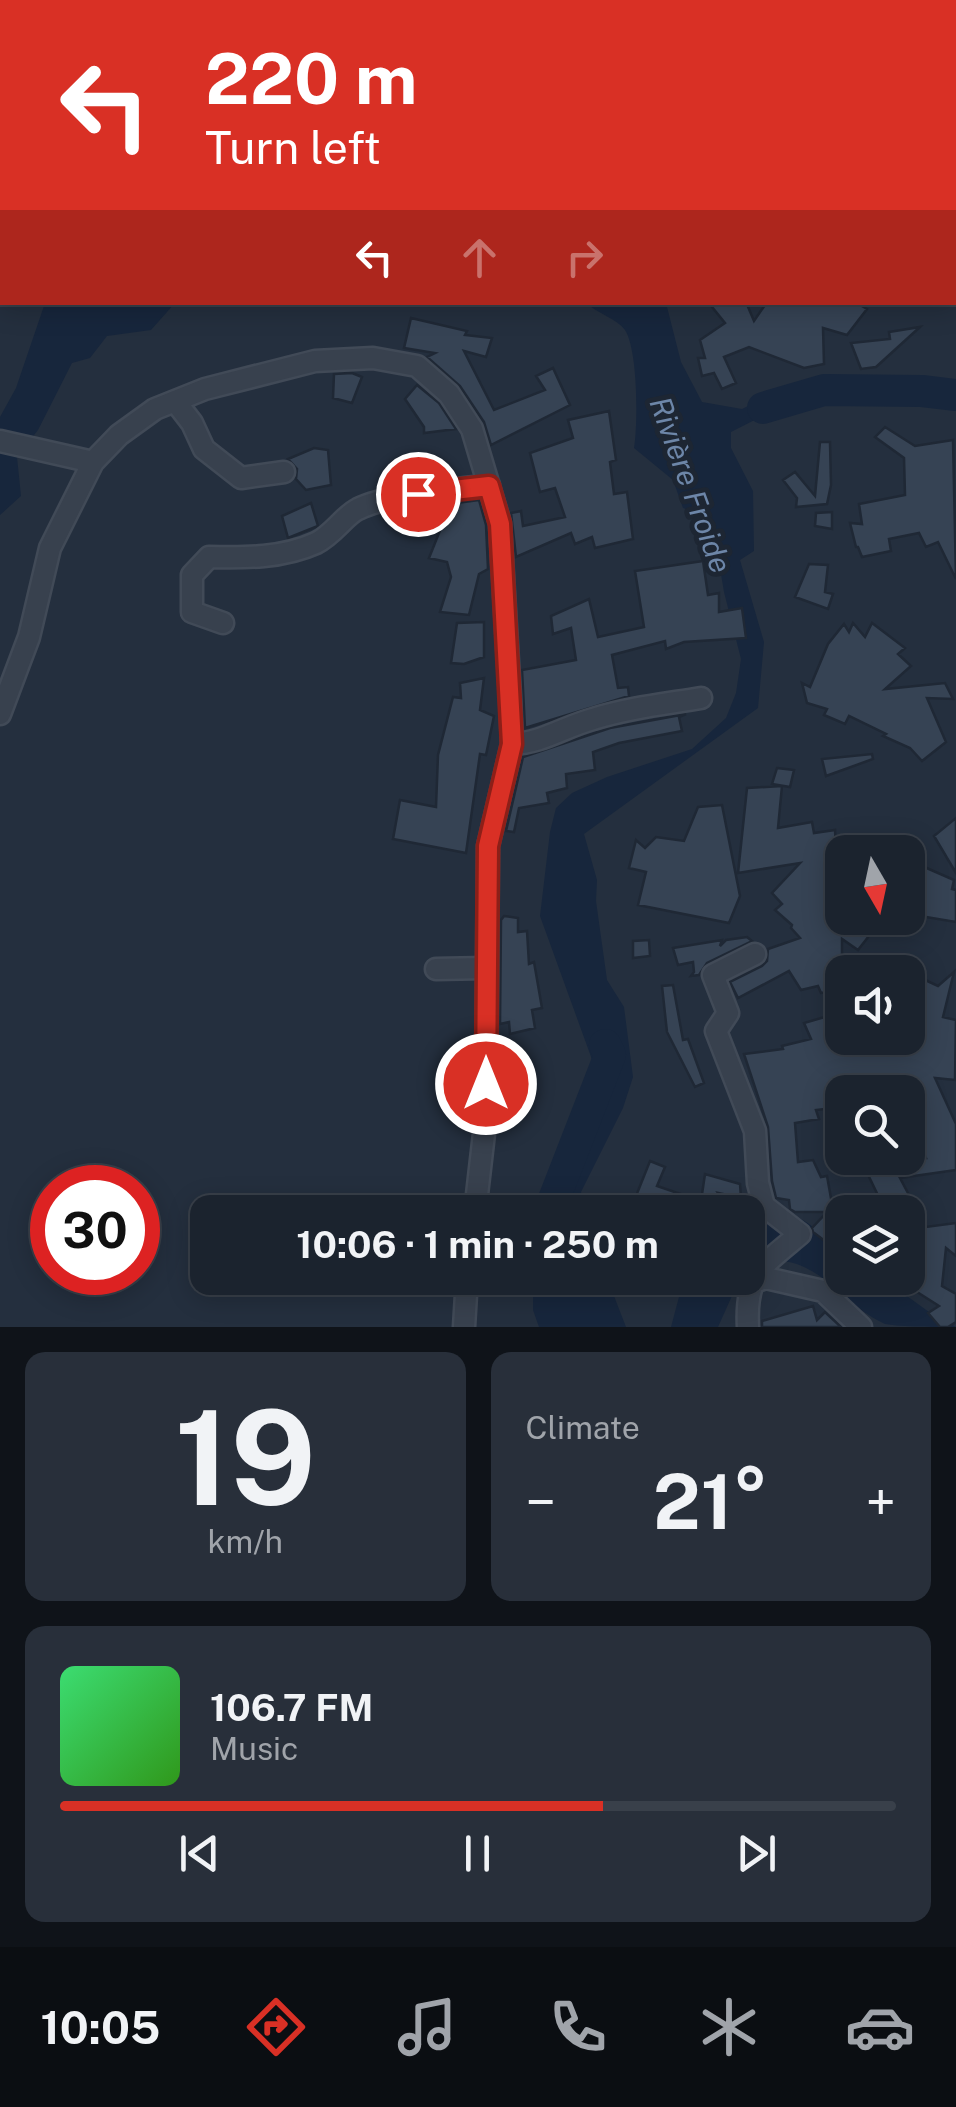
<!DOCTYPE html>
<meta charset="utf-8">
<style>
body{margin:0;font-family:"Public Sans",sans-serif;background:#282f3a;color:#f1f3f6;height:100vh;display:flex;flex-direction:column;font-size:38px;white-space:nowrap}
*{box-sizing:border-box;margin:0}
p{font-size:32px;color:#a0a4aa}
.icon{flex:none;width:55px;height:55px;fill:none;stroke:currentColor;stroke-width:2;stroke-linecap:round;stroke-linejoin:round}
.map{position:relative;height:1327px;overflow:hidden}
.details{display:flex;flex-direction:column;gap:25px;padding:25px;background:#0f1319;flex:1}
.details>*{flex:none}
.top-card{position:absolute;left:0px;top:0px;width:958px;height:305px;box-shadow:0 5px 25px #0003,0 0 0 2px #39404a;background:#d93025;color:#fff;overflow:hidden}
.needle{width:65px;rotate:171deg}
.tools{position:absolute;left:825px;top:835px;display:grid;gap:20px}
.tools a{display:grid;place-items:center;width:100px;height:100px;border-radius:20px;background:#1b232e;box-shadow:0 5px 25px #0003,0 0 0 2px #39404a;font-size:50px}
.speed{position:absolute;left:30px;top:1165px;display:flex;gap:20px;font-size:50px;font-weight:700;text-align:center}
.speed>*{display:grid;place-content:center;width:130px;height:130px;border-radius:50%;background:#1b232e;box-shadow:0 5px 25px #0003,0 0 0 2px #39404a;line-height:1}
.speed .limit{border:15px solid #d22;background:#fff;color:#111}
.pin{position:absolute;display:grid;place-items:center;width:85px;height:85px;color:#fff;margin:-42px;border:5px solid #fff;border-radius:50%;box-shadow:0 2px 10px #0007}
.me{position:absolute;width:110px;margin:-55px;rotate:0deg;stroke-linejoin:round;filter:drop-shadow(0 0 8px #0008)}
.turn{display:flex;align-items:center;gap:35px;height:210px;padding:0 40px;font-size:45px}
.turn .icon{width:130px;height:130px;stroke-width:2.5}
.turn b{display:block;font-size:70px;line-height:85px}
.lanes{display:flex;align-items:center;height:95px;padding:0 40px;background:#0003;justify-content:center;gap:50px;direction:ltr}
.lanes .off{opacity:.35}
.big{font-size:75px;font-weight:700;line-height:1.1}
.details .widget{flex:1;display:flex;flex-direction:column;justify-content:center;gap:15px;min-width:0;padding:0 35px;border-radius:20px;background:#282f3a}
.details .dial{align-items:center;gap:0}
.dial b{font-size:130px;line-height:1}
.song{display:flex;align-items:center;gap:30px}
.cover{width:120px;height:120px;border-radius:15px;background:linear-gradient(135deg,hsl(140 70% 55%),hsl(110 70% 35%))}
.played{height:10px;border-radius:5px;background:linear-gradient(90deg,#d93025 65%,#39404a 65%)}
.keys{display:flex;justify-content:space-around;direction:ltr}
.heat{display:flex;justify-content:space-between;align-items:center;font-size:55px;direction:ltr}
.details .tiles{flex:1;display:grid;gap:25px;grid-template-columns:1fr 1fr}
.widget:last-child{grid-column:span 2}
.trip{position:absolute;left:190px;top:1195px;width:575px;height:100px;border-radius:20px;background:#1b232e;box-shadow:0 5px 25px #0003,0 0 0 2px #39404a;font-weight:700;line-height:100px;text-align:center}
.tab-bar{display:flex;height:160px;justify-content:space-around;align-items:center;background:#0b0e12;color:#a0a4aa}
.tab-bar .icon{width:70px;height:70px}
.tab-bar .active{color:#d93025}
.tab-bar b{font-size:45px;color:#f1f3f6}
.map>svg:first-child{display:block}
</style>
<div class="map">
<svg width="956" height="1327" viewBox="0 0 956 1327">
<rect width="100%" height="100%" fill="#242f3e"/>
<path fill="#263c3f" d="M656,0h300v74l-1,-72h-300z"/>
<path fill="#17263c" d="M45,303h130l-24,27 -44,6 -17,22 -18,5 -34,67 -21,27 4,39 -21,19v-98l16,-29z
M586,303h80l15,59 21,40 40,7 24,-12 38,-2 -73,37v16l22,43 1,60 -14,9 24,82 -6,66 -174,126 13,46 -1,21 11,79 17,27 9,70 -10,31 -42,84 4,20h-55l71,-117 -7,-30 -54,-149 10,-84 6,-24 16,-15 35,-16 85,-28 34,-31 10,-25 5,-34 -17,-67 -8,-47 -17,-31 -16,-6 -10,-28 -39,-32c4,-24 4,-98 -9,-118 -8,-11 -28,-17 -39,-27z
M790,1214c22,8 33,23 52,36v28h40l47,34 27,15c-20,0 -53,0 -71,-3 -54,-25 -69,-79 -137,-59v-44z
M533,1278h74l19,49h-87l-6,-17z
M684,1278h56l-22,49h-47z"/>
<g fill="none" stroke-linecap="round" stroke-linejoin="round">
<path stroke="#17263c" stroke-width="32" d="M763,408l61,-18 98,1 34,4
M549,1212l61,-157 -5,-10"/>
</g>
<path fill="#364354" stroke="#1f2835" stroke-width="2.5" d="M708,302h38l8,19 13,-19h88l12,7 -20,26 -24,-7 1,36 -20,4 -55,-21 -25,10 12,26 -14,6 -8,-16 -12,3 -4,-18h7l-5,-18 25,-17z
M411,318l56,13 -2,4 27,3 -6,19 -22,-6 30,59 51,-20 -9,-14 17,-8 17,37 -79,40 -7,-23 -24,-36 -33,-29 8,-4 -31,-5z
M920,327l-44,40 -15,2 -10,-26 39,-4 -1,-7z
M352,373l10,4 -10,26 -19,-5 1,-24z
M417,385l22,18 17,26 -32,4v-6l-19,-28z
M609,411l7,49 -6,2 4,32 13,-2 6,47 -38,9 -3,-11 -17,7 -4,-11 -55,24 -5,-44 10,-2 2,15 42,-9 -10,-29 -15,4 -10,-39 43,-15 -5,-18z
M885,427l30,19 38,-6 3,139 -18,-37 -12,5 -7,-14 -30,6 2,12 -29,6 -4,-10h-2l-6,-24 12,1 -3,-20 46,-9 -1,-37 -29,-21z
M820,442h10l1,43 -4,19 -31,3 1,-9 -14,-18 12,-8 20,24z
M314,448l14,2 3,35 -25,5 -10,-11 1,-10 -9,-10z
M479,500l7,25 2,44 -9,5 -10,41 -29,-3 11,-35 -4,-15 -18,-4 14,-35 -13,1 -3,-17z
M311,503l7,23 -30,12 -6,-22z
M832,512v17l-17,-3 1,-13z
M703,561l5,34 11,-2v19l23,-4 4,30 -62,4 -18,7 -1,-8 -53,14 6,33 10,-1 1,9 -104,32 -3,-58 54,-10 -5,-32 -18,6 -2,-18 38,-17 9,38 46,-10 -9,-56z
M809,564l19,1 -3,27 8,2 -5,15 -33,-12z
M484,622v35l-20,7 -13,-1 6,-40z
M853,623l12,14 7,-14 33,25 -7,6 13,12 -26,23 60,-6 8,16 -26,-1 19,44 -24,19 -12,-13 -27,-12 3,-2 -37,-18 -4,8 -21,-9 3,-6 -20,-6 -5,-20 8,4 18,-43 16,-20 5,8z
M484,678l-4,32 14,6 -8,39 -6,-1 -14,99 -73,-14 7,-39 36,7 2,-52 15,-58 8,1 -1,-15z
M686,714l-7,3 3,14 -63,12 -26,9 2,18 -29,4 1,14 -20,5 2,10 -30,5 -5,24 -8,-1 17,-74 87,-29z
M872,754l1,5 -47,17 -4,-17z
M777,768l17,2 -4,17 -18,-3z
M782,786l-4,42 34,-6 2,11 21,-3 2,35 5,-6v59h41l-25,32 -16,-11v51l-21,3 -3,-7 -17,4 -12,-19 -51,27 -8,-16 32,-16 5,-5 1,-12 32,-11 -9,-10 1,-3 -17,-15 7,-6 -10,-11 28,-30 -62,10 9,-85z
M722,805l18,91 -11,27 -91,-18 8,-33 -17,-4 7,-28 9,8 11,-11 28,4 14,-34z
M956,818v55l-22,-37z
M913,862l41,18 -2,9 4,1v32l-48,-8v-39z
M504,916l14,2v14l9,-1 2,33 5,-2 8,46 -10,2 3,18 -25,6 -1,-12 -9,2 1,-104z
M747,937l5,4 -45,22 -8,12 -8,1 3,-4 -1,-10 -15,3 -5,-17 49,-8 -2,6 6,-6z
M649,940l1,16 -17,2v-17z
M908,972l30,14 16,-14 -11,45 13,3 -1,60 -20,-2 21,46v46l-56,8 26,49 30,-4v33l-10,-8 -4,38 14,8v28l-8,5h-8l-12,-14 11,-7 -25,-16 -12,4 -8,-16h14v-66h-22l-26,-54h66l-12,-36 -6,2v-32h-66v15l-26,3 3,9 -24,4 3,39 15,-2 8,17 6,-1 7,39 8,-2v41l-29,-22 -1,-4 15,-16h-32l-5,-3 -1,-9 -13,-2 -4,-17 -4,-54 -24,-73 39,-5 -1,-3 29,-7 -7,-16 38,-11v26h66z
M673,985l10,55 5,-1 16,44 -9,4 -28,-55 -5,-46z
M650,1161l15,6 -8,19 44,15 4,-27 35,10 1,14 -23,-5 13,19 -101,-1z
M813,1306l4,14 8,-8 16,15h-79v-6z"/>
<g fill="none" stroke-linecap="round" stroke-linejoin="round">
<g stroke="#414a57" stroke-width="25">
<path id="minor" d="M223,2h4
M0,122l2,-2
M175,401l17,22 12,26 37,29 43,-6
M0,441l93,21
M223,623l-31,-11v-37l17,-18c36,1 74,1 107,-14 17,-8 29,-28 42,-34 30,-15 96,-19 131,-24
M0,714l29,-77 21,-89 43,-86 26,-27 36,-26 50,-20 110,-28 58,-3 44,8 32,28 23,35 28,94 10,173 2,48 -24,102 -2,270 -11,96
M512,744c30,-1 52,-17 81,-25 35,-11 72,-15 108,-21
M436,969l50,-1
M751,1283l15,-5 57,13 38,36
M464,1327l3,-49
M748,1327c-3,-53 14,-61 52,-93l-36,-28 -6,-23 -3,-52 -39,-100 12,-18 -15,-38 42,-21"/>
</g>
<use href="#minor" stroke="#38414e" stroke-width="20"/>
</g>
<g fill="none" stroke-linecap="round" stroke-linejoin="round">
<g stroke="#8d1f18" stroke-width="25">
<path id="route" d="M418,494l71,-8 11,38 12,220 -24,102 -2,238"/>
</g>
<use href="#route" stroke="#d93025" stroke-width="18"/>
</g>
<g text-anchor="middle" stroke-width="10" stroke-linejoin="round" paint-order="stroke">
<g font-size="30" font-style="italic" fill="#6d86a8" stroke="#1d2633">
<text transform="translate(690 485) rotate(70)" y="10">Rivière Froide</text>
</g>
</g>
</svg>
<div class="tools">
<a><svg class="needle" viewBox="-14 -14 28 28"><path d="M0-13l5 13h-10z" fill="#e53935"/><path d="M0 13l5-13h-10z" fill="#a0a4aa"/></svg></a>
<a><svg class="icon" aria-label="sound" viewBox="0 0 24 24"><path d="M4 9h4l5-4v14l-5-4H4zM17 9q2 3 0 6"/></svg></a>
<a><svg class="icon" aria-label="search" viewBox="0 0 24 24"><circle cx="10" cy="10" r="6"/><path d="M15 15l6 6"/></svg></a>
<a><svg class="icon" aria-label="layers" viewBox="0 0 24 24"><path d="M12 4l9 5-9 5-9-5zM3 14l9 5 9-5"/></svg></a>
</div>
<div class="speed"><div class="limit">30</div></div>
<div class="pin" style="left:418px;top:494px;background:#d93025"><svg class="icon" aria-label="arrive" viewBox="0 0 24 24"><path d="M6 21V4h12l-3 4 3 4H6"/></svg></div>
<svg class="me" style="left:486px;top:1084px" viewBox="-20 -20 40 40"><circle r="17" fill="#d93025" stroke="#fff" stroke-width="3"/><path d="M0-11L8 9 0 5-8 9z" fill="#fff"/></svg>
<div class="trip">10:06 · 1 min · 250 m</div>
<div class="top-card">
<div class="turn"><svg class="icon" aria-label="left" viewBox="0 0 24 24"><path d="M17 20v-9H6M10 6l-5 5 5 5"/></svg><div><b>220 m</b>Turn left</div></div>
<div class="lanes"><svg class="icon" aria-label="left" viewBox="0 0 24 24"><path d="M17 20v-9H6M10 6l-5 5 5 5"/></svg><svg class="icon off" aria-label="ahead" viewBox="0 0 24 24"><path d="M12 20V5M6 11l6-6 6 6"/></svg><svg class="icon off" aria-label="right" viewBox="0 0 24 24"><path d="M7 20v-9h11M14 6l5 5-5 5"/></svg></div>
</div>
</div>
<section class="details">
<div class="tiles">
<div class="widget dial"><b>19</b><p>km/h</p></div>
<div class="widget"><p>Climate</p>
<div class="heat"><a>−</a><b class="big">21°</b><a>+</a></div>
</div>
<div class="widget">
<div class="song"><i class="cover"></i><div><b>106.7 FM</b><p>Music</p></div></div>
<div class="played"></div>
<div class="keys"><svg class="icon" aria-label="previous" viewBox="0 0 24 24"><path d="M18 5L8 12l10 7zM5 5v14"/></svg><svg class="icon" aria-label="pause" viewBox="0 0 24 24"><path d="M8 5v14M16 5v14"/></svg><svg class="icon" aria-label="next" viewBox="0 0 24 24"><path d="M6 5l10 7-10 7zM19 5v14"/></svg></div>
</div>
</div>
</section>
<nav class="tab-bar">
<b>10:05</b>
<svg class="icon active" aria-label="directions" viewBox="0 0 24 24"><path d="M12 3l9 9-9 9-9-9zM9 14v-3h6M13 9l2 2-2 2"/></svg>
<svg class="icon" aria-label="music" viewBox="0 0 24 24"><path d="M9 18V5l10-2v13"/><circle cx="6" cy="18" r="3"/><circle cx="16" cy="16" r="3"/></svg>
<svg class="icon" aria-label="phone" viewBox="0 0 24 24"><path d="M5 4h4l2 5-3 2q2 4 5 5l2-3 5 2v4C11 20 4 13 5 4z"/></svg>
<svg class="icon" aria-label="climate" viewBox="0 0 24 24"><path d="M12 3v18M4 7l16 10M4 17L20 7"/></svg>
<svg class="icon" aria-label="car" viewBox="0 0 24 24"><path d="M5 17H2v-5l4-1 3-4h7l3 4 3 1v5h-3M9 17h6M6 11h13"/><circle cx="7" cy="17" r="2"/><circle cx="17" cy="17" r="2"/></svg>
</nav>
